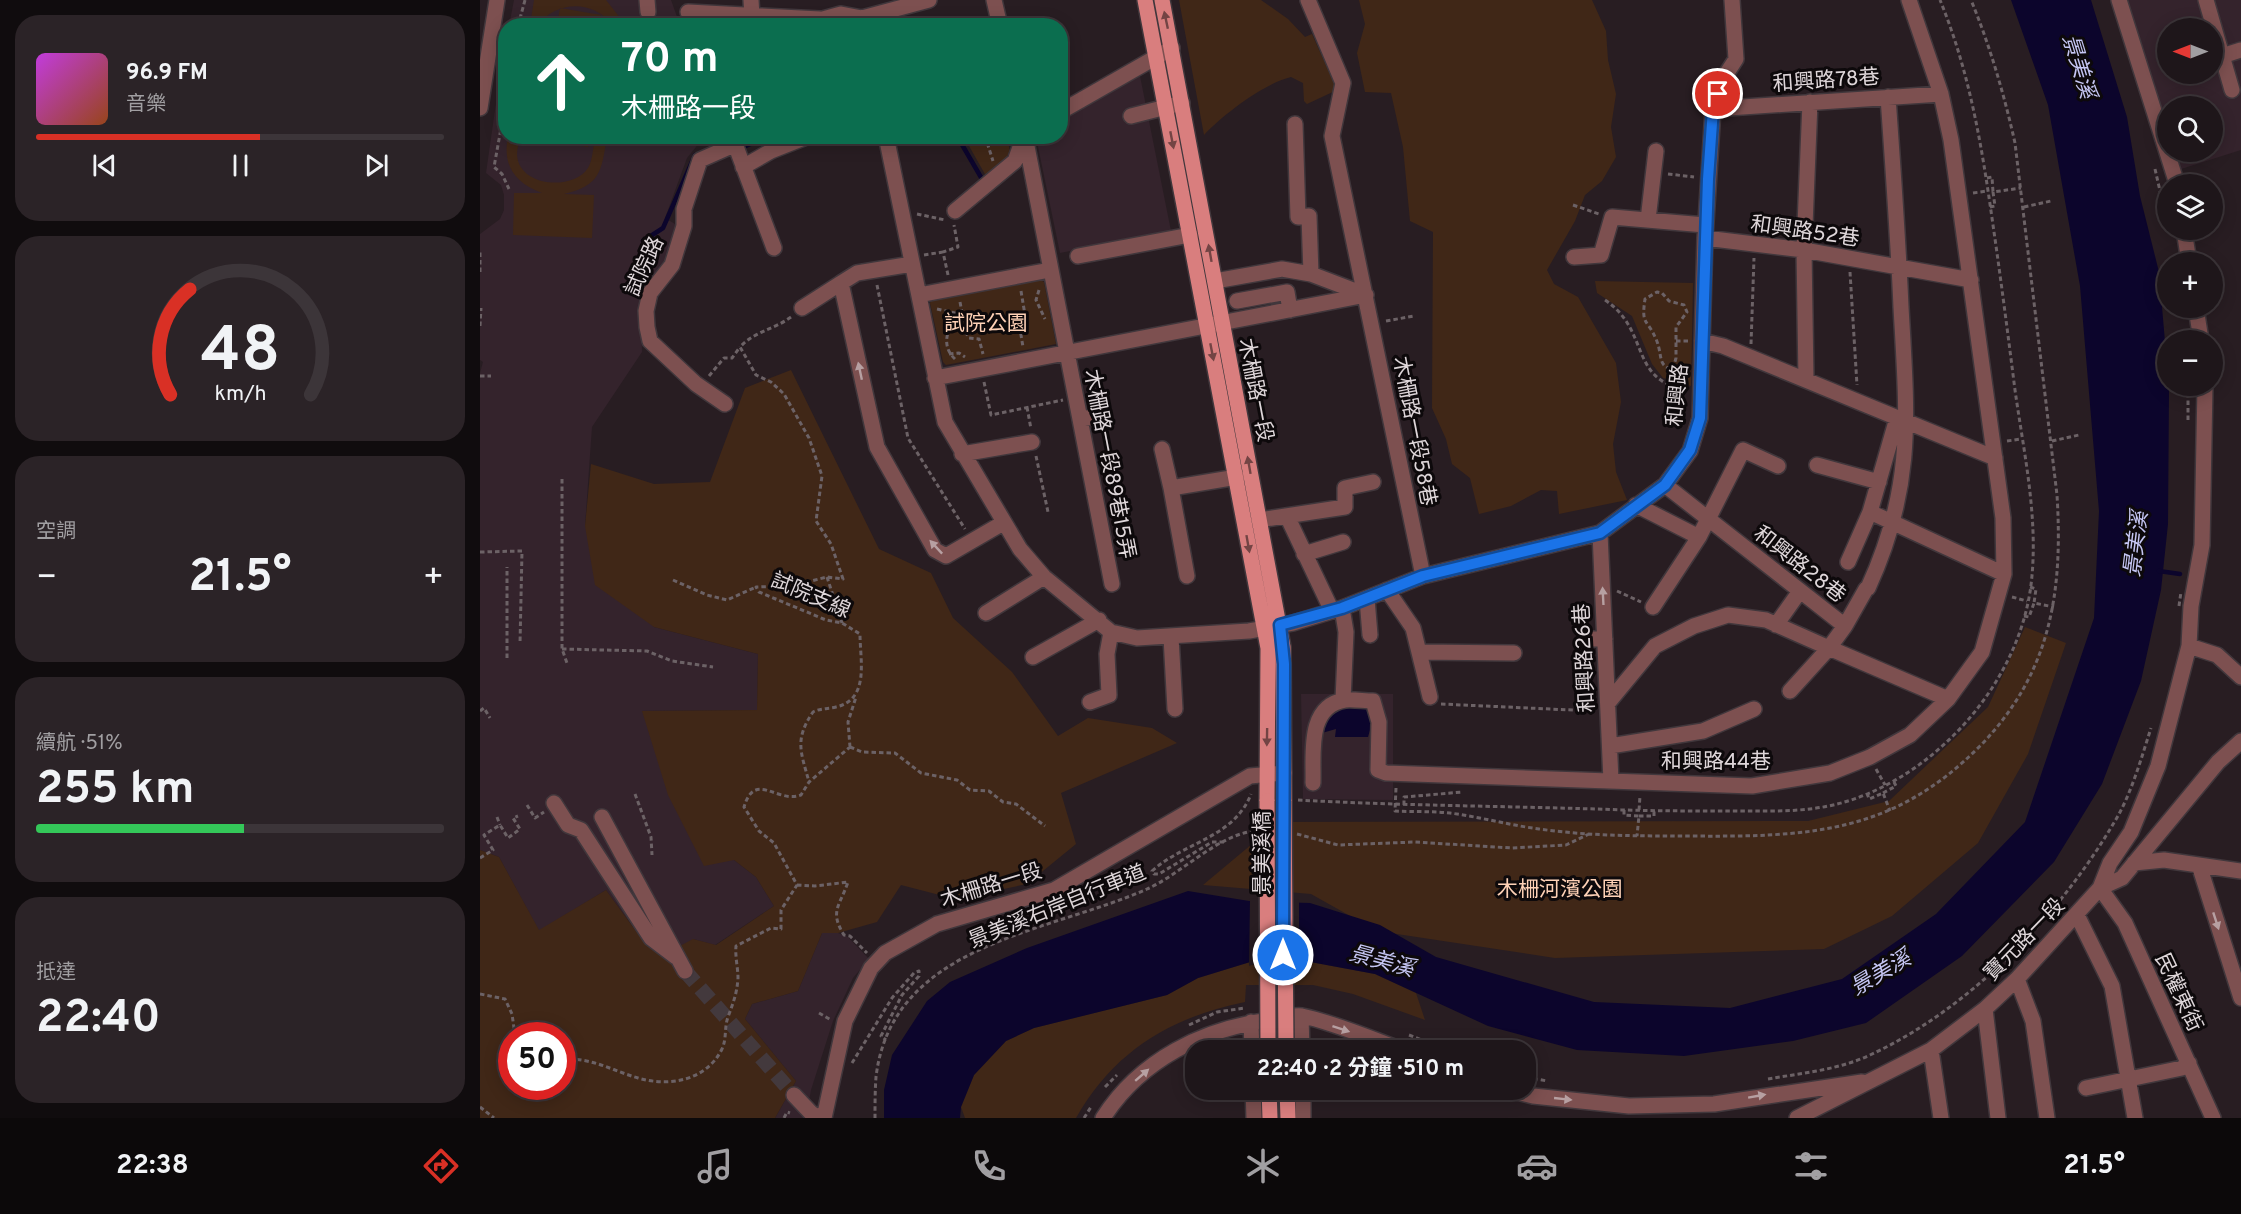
<!DOCTYPE html>
<html lang="zh-TW">
<meta charset="utf-8">
<style>
body{margin:0;font-family:Overpass,"Noto Sans TC",sans-serif;background:#2b2327;color:#f1f3f6;height:100vh;display:flex;flex-direction:column;font-size:22px;white-space:nowrap}
*{box-sizing:border-box;margin:0}
p{font-size:20px;color:#a19fa2}
.icon{flex:none;width:33px;height:33px;fill:none;stroke:currentColor;stroke-width:2;stroke-linecap:round;stroke-linejoin:round}
.map{position:relative;flex:1;overflow:hidden}
.details{display:flex;flex-direction:column;gap:15px;padding:15px;background:#100c0e;width:480px}
.details>*{flex:none}
.hud{position:absolute;left:18px;top:18px;width:570px;height:126px;border-radius:24px;box-shadow:0 3px 15px #0003,0 0 0 2px #3c3539;background:#0b6e4f;color:#fff;overflow:hidden}
.needle{width:39px;rotate:270deg}
.buttons{position:absolute;left:1677px;top:18px;display:grid;gap:12px}
.buttons a{display:grid;place-items:center;width:66px;height:66px;border-radius:50%;background:#1e161a;box-shadow:0 3px 15px #0003,0 0 0 2px #3c3539;font-size:30px}
.speed{position:absolute;left:18px;top:1022px;display:flex;gap:12px;font-size:30px;font-weight:700;text-align:center}
.speed>*{display:grid;place-content:center;width:78px;height:78px;border-radius:50%;background:#1e161a;box-shadow:0 3px 15px #0003,0 0 0 2px #3c3539;line-height:1}
.speed .limit{border:9px solid #d22;background:#fff;color:#111}
.pin{position:absolute;display:grid;place-items:center;width:51px;height:51px;color:#fff;margin:-26px;border:3px solid #fff;border-radius:50%;box-shadow:0 2px 6px #0007}
.me{position:absolute;width:66px;margin:-33px;rotate:0deg;stroke-linejoin:round;filter:drop-shadow(0 0 4px #0008)}
.turn{display:flex;align-items:center;gap:21px;height:126px;padding:0 24px;font-size:27px}
.turn .icon{width:78px;height:78px;stroke-width:2.5}
.turn b{display:block;font-size:42px;line-height:51px}
.big{font-size:45px;font-weight:700;line-height:1.1}
.details .tile{flex:1;display:flex;flex-direction:column;justify-content:center;gap:9px;min-width:0;padding:0 21px;border-radius:24px;background:#2b2327}
.details .dial{align-items:center;gap:0}
.dial svg{height:156px;overflow:visible;fill:none;stroke:#3c3539;stroke-width:7;stroke-linecap:round;text-anchor:middle}
.dial text{fill:#f1f3f6;stroke:none}
.song{display:flex;align-items:center;gap:18px}
.cover{width:72px;height:72px;border-radius:9px;background:linear-gradient(135deg,hsl(290 70% 55%),hsl(20 70% 35%))}
.played{height:6px;border-radius:3px;background:linear-gradient(90deg,#d93025 55%,#3c3539 55%)}
.keys{display:flex;justify-content:space-around;direction:ltr}
.heat{display:flex;justify-content:space-between;align-items:center;font-size:33px;direction:ltr}
.charge{height:9px;border-radius:4px;background:linear-gradient(90deg,#34c759 51%,#3c3539 0)}
.trip{position:absolute;left:705px;top:1040px;width:351px;height:60px;border-radius:24px;background:#1e161a;box-shadow:0 3px 15px #0003,0 0 0 2px #3c3539;font-weight:700;line-height:60px;text-align:center}
.dock{display:flex;height:96px;justify-content:space-around;align-items:center;background:#0c090a;color:#a19fa2}
.dock .icon{width:42px;height:42px}
.dock .on{color:#d93025}
.dock b{font-size:27px;color:#f1f3f6}
main{display:flex;flex:1;min-height:0}
.map>svg:first-child{display:block}
</style>
<main>
<section class="details">
<div class="tile">
<div class="song"><i class="cover"></i><div><b>96.9 FM</b><p>音樂</p></div></div>
<div class="played"></div>
<div class="keys"><svg class="icon" aria-label="previous" viewBox="0 0 24 24"><path d="M18 5L8 12l10 7zM5 5v14"/></svg><svg class="icon" aria-label="pause" viewBox="0 0 24 24"><path d="M8 5v14M16 5v14"/></svg><svg class="icon" aria-label="next" viewBox="0 0 24 24"><path d="M6 5l10 7-10 7zM19 5v14"/></svg></div>
</div>
<div class="tile dial"><svg viewBox="0 0 100 80">
<path d="M14 69A42 42 0 1 1 86 69"/>
<path d="M14 69A42 42 0 0 1 24 15" stroke="#d93025"/>
<text x="50" y="56" font-size="32" font-weight="700">48</text>
<text x="50" y="72" font-size="11">km/h</text>
</svg></div>
<div class="tile"><p>空調</p>
<div class="heat"><a>−</a><b class="big">21.5°</b><a>+</a></div>
</div>
<div class="tile"><p>續航 · 51%</p><b class="big">255 km</b><div class="charge"></div></div>
<div class="tile"><p>抵達</p><b class="big">22:40</b></div>
</section>
<div class="map">
<svg width="1761" height="1118" viewBox="0 0 1761 1118">
<rect width="100%" height="100%" fill="#281d22"/>
<path fill="#34232c" fill-rule="evenodd" d="M34,0h157l9,25 -171,1z
M1647,0h114v150l-60,19 -6,-17h37v-46h-44l-1,21zM1688,28h44v46h-44z
M25,40l1,96 198,1 -17,21 -22,60 10,6 1,13 -12,29 -23,32 1,54 -50,75 -7,99 69,101 104,27 -1,56 -115,1 92,149 22,17 18,29 -59,39 -22,-6 -14,31 -33,-25 -40,-55 -67,41 -40,-74 -19,-7v-477l3,-11 -3,-2v-126l20,-15 4,-9v-15l-3,-10 -15,-12z
M659,71l32,160 -111,22 -24,-116 24,-1 1,-19z
M821,694h92v106l-90,-1z
M342,933h16l10,4 21,22 -16,19 -20,43 -22,69 -5,28h-31l21,-37 -51,-62 7,-15 46,-13z"/>
<path fill="#402717" fill-rule="evenodd" d="M54,0h72l15,19 1,6h-11c-15,-25 -56,-25 -72,0h-9z
M699,0h82l27,19 17,18 7,-3 25,56 -30,14 -3,-3 -1,-18 -12,-6c-28,7 -67,37 -87,58z
M879,0h233l14,31 2,29 8,34 -5,33 5,30 -14,24 -17,14 -10,26 -28,49 7,14 24,13 38,66 5,39 -8,42 3,28 11,28 -68,14 -2,-23 -16,-1 -30,16 -32,8 -9,-36 -18,-14 -6,-25 -14,-31 1,-176 -23,-11 -7,-74 -12,-54 -26,-1 -8,-39 8,-29z
M80,8l41,7 -2,10h-42z
M46,136h64v1l-2,10z
M28,137h12c-1,5 -3,12 -3,18 2,32 56,36 71,13 5,-8 5,-22 7,-31h12c-6,35 -6,48 -43,57l30,1 -2,43 -79,-3 1,-42h28c-27,-10 -40,-28 -34,-56z
M484,137h43l3,14 -7,13 -17,12z
M558,279l6,3 12,62 -110,21 -3,-3 -13,-59 2,-4z
M1115,281l98,2 -2,103 -28,-8 -11,-14 -20,-48 -35,-23z
M311,370l88,179 52,24 22,45 59,54 46,64 30,-18 64,10 25,15 -116,50 15,51 -49,40 -72,15 -54,-14 -24,37 -39,11h-16l-24,58 -46,13 -7,15 51,62 -21,37h-295v-268l19,7 40,73 67,-40 40,55 33,25 -1,-23 15,-8 23,6 58,-39 -18,-29 -22,-17 -30,6 -36,-71 -26,-84 115,-1 1,-56 -104,-27 -59,-42 -10,-59 6,-62 63,20 56,-2 35,-94zM32,1035h50v51h-50z
M1545,627l41,16 -38,111 -50,89 -86,73 -68,33 -269,9 -178,-27 -66,-37 -108,-9 49,-41 11,-22 545,-1 81,-20 99,-94z
M793,955l102,19 41,19 9,27 -72,-26 -40,-9h-67l-1,17c-74,15 -131,49 -169,116h-111l-4,-11 13,-32 32,-34 28,-13 133,-33 31,-17z"/>
<path fill="#0c052c" d="M1531,0h80l36,117 13,79 19,76 10,116 -1,136 -7,66 -20,91 -39,103 -48,78 -92,94 -96,67 -73,18 -109,15 -107,-6 -89,-24 -113,-52 -102,-19 -75,23 -31,17 -133,33 -28,13 -32,34 -13,32 -1,11h-76v-28l8,-35 35,-54 23,-19 77,-34 161,-57 61,10 61,2 70,22 56,32 158,45 136,6 112,-29 94,-65 89,-92 69,-204 5,-107 -19,-225 -32,-181z
M865,706l25,1 4,9 -6,21h-33l1,-8 -14,4 3,-14z"/>
<path fill="#281d22" d="M770,898l49,2v63l-26,-5 -24,8z"/>
<g fill="none" stroke-linecap="round" stroke-linejoin="round">
<path stroke="#0c052c" stroke-width="4.5" d="M477,136l25,43
M261,148l12,-5 5,-7
M163,241l20,-13 32,-73
M1679,571l21,3"/>
<path stroke="#43393d" stroke-width="15" stroke-dasharray="15 8" stroke-linecap="butt" d="M205,971l109,124"/>
<g stroke="#41373c" stroke-width="18">
<path id="minor" d="M167,0l1,12
M271,0l1,16
M514,0l6,26
M828,0l35,83 -11,53 91,440
M1639,0l58,184
M1726,0l26,90
M208,12l132,7
M332,22l29,-8 21,4 67,-18
M1742,56l19,-6
M0,108l17,-108
M1233,109l228,-15
M580,112l112,-64
M651,116l51,-13
M815,124l3,93 11,-1 2,58 55,21
M252,136l42,112
M406,136l59,286 75,127 24,28 67,55 26,6 112,-7 44,-8 49,-15 81,-32 177,-43 65,-48 25,-34 10,-33 5,-180 8,-129 10,-30 13,-20 -4,-59
M545,136l87,448
M263,167l28,-16 38,-15
M475,211l60,-50 9,-25
M1168,220l8,-69
M1704,230l5,32
M1225,238l99,12 167,30
M598,256l112,-21
M1094,257l27,-2 11,-38 93,8
M432,264l-55,9 -16,10 36,164 58,103 11,6 57,-33
M735,281l67,-12 29,5
M439,295l131,-25
M757,301l50,-9 3,18
M322,308l39,-25
M1716,308l5,32
M1222,341l21,5 272,112
M455,378l431,-83
M1326,380l-2,-130 6,-148
M245,404l-29,-20 -46,-43 -3,-14 -1,-16 4,-18 22,-28 12,-39v-17l16,-49 34,-15
M601,419l18,-3
M682,449l9,39
M482,454l70,-12
M1337,465l62,17
M1185,485l180,141 -16,22 119,51
M1156,505l63,32
M1390,512l134,62
M807,516l45,95
M779,520l86,-13v-19l28,-6
M1120,533l11,248
M824,554l39,-12
M1368,562l22,-50 27,-94
M707,576l-16,-88 66,-11
M1388,588c47,-102 39,-173 33,-281 -3,-70 -8,-140 -13,-210
M907,590l26,38 17,69
M887,599l3,36
M1173,607l46,-70 44,-87 35,16
M862,608l4,24 -3,68
M506,613l58,-36
M1296,625l24,-34
M1365,626l21,-37
M691,637l4,72
M1107,639h18
M1709,646l28,9 24,22
M939,652l95,1
M553,657l66,-37
M610,702l19,-7 -2,-41 4,-22
M1128,703l47,-57 39,-20 34,-11 38,5 63,28 -39,43
M1130,746l93,-15 51,-22
M833,783c1,-28 -7,-77 32,-83 8,-1 19,1 28,1l6,21 -1,48 8,3 366,13 78,-13 40,-16 40,-22 38,-36 34,-47 22,-78 -1,-56 -52,-378 -10,-46 -32,-94
M74,803l14,22 13,5 70,108 25,19
M122,817l83,154
M1654,863l30,-3 77,11
M1719,865l42,133
M1620,888l10,-25 21,-31 27,-66 31,-120 2,-40 11,-61 3,-159
M1620,888l25,35 88,195
M1597,915l35,71 23,132
M1537,979l16,42 14,97
M1505,1009l13,109
M821,1016l1,34
M771,1022l1,28
M1451,1050l10,68
M1606,1088l96,-20 7,-5
M773,1089l1,29
M823,1089v29
M1025,1089l28,7 96,10 85,-2 148,-22
M314,1095l17,18 9,5
M344,1118l21,-97 26,-53 14,-15 52,-29 117,-34 196,-114 34,-3
M623,1118c37,-58 101,-90 168,-98 9,-2 22,-5 31,-4 27,5 73,24 100,34
M1317,1118l134,-68 54,-41 32,-30 83,-91 22,-10 96,-116 23,-21"/>
</g>
<g stroke="#41373c" stroke-width="18">
<path id="major" d="M665,0l123,648 -1,153
M682,0l121,647 1,154
M789,1089l1,29
M807,1089l1,29"/>
</g>
<path stroke="#6c6266" stroke-width="3" stroke-dasharray="4.5 3" stroke-linecap="butt" d="M38,26l7,-26
M26,101l-12,66 8,7 7,15
M505,136l8,25
M1675,169l13,57
M1188,174l26,3
M1507,178l5,-1 1,15
M1493,193l14,-2
M1093,205l26,9
M1510,207l5,-1 -2,-14 28,-4
M1544,207l27,-6
M437,214l28,6
M444,255l19,-3
M0,272v-22
M1370,272l7,113
M468,275l-5,-23 15,-5 -4,-22
M397,285l31,153 57,91
M559,290l-3,10 9,19
M541,291l5,30 -6,8 3,18
M1125,300c46,31 23,80 82,90
M480,302l6,31 3,5 10,1 4,15
M457,309l23,5
M311,317c-18,13 -36,14 -51,30l16,28 15,7 13,12 25,44 13,38 -6,45 15,23 12,35 -16,-2 -36,9 -35,1 3,5 67,28 16,3 18,11c0,27 10,65 -24,73 -8,2 -15,1 -23,5 -19,28 -12,40 -4,70
M906,321l28,-5
M0,326l1,-18
M513,329h27
M1196,341h13
M1271,344l3,-86
M469,354l10,-1 6,4
M475,359c-15,-14 -8,-33 7,-45
M1193,369l3,-11v-31l11,-15 -3,-7 -15,-4 -7,-8 -5,-1 -12,7c-4,27 2,19 11,40 9,21 -3,31 32,32
M0,376h11
M229,376l15,-18h8l8,-11
M504,382l7,33 72,-15
M547,407l4,22
M1708,420v-34
M1527,441l14,-2
M1572,441l27,-6
M556,456l12,56
M82,479v170l5,14
M0,552l42,-1 -2,93
M347,577l15,46
M193,580l34,15 20,5 29,-13
M1550,587l6,2 -2,14
M1137,591l24,11
M1532,597l15,4
M1544,616l5,1 5,-14 20,4
M82,649l85,2 25,10 41,6
M27,658v-91
M961,704l152,7
M0,711l4,-3 6,10
M370,747l12,5 33,1 26,20 36,7 13,10 19,1 14,11 13,2 29,22
M370,747l-2,-25 8,-25
M1396,769l9,16
M916,788l-1,23c18,1 37,0 55,2 30,4 59,12 89,16 49,7 99,7 149,7 118,1 204,-1 292,-90 71,-73 83,-154 77,-251l-42,-352c-11,-49 -25,-97 -44,-143
M1387,793l2,6 14,-6 7,18
M1403,793l13,-7 -3,-6
M155,794l16,43 1,18
M818,800c109,6 218,6 326,10 37,1 73,1 109,1 39,0 77,2 115,-10 92,-29 171,-120 183,-216 8,-65 -7,-131 -16,-195 -7,-55 -14,-110 -22,-165 -11,-78 -23,-152 -53,-225
M47,805l8,13 9,-6
M924,805v-8l59,-5
M1144,810v5l15,1 -2,20
M1159,810l1,-14
M1159,816h15v-5
M17,817l3,8
M817,834l41,11 77,-3 97,6 54,-3 23,-11
M744,842h-12l-53,32h-5l-2,-3c32,-29 82,-33 99,-77
M0,858l13,-8 -9,-15 16,-10 8,13 12,-9 -7,-11 5,-2
M317,885l18,1 33,-4c-8,24 -19,29 -4,53l6,1 17,17
M0,994l25,5 7,15 3,21
M339,1013l12,7
M709,1025l28,-13 28,-4
M929,1035l38,15
M82,1060c27,-4 51,11 76,18 31,9 68,3 84,-29 5,-11 2,-21 6,-32 5,-14 9,-23 10,-39 0,-10 -3,-21 -2,-32l35,-18 10,1v-19l16,-25 -23,-42 -15,-12 -15,-24c11,-37 33,-3 57,-12l8,-13 41,-35
M372,1063l40,-65 22,-25 5,-2v5l-17,19 -21,41 5,4
M1046,1077l21,4
M1288,1079c34,-6 70,-9 102,-24 102,-47 194,-144 249,-241 14,-26 23,-58 32,-86
M625,1087l12,-12
M0,1107l14,11
M304,1118l3,-6 3,1
M395,1118c0,-13 0,-28 1,-41 16,-134 173,-144 271,-188 34,-15 71,-54 107,-58
M604,1118l7,-11"/>
<use href="#minor" stroke="#7d5050" stroke-width="15"/>
<use href="#major" stroke="#d97e7e" stroke-width="15"/>
<g stroke="#41373c" stroke-width="18" stroke-linecap="butt">
<path id="major-bridge" d="M787,801l1,249
M804,801l2,249"/>
</g>
<path stroke="#6c6266" stroke-width="3" stroke-dasharray="4.5 3" stroke-linecap="butt" d="M1699,606l2,-14"/>
<use href="#major-bridge" stroke="#d97e7e" stroke-width="15"/>
</g>
<defs><path id="oneway-solid" d="M-6-.8H1V-3.2L6.5 0L1 3.2V.8H-6Z" transform="scale(1.5)"/></defs>
<g fill="#734444">
<use href="#oneway-solid" transform="translate(686 20) rotate(-102)"/>
<use href="#oneway-solid" transform="translate(692 140) rotate(79)"/>
<use href="#oneway-solid" transform="translate(730 253) rotate(-100)"/>
<use href="#oneway-solid" transform="translate(732 352) rotate(79)"/>
<use href="#oneway-solid" transform="translate(769 465) rotate(-100)"/>
<use href="#oneway-solid" transform="translate(768 544) rotate(80)"/>
<use href="#oneway-solid" transform="translate(787 737) rotate(91)"/>
</g>
<g fill="#b7a0a2">
<use href="#oneway-solid" transform="translate(380 371) rotate(-102)"/>
<use href="#oneway-solid" transform="translate(456 547) rotate(-133)"/>
<use href="#oneway-solid" transform="translate(1123 596) rotate(-93)"/>
<use href="#oneway-solid" transform="translate(1736 921) rotate(72)"/>
<use href="#oneway-solid" transform="translate(861 1029) rotate(18)"/>
<use href="#oneway-solid" transform="translate(662 1075) rotate(-41)"/>
<use href="#oneway-solid" transform="translate(1277 1096) rotate(-10)"/>
<use href="#oneway-solid" transform="translate(1083 1099) rotate(6)"/>
</g>
<g fill="none" stroke-linecap="round" stroke-linejoin="round">
<g stroke="#114b97" stroke-width="15">
<path id="route" d="M803,955l1,-291 -4,-39 62,-17 81,-32 177,-43 65,-48 25,-35 10,-32 8,-239 5,-70 5,-15"/>
</g>
<use href="#route" stroke="#1a73e8" stroke-width="10"/>
</g>
<g text-anchor="middle" stroke-width="6" stroke-linejoin="round" paint-order="stroke">
<g font-size="21" fill="#ded6d9" stroke="#0d090b">
<text transform="translate(1346 80) rotate(-4)" y="7">和興路78巷</text>
<text transform="translate(1325 231) rotate(8)" y="7">和興路52巷</text>
<text transform="translate(164 266) rotate(-65)" y="7">試院路</text>
<text transform="translate(776 390) rotate(79)" y="7">木柵路一段</text>
<text transform="translate(1197 395) rotate(-84)" y="7">和興路</text>
<text transform="translate(935 431) rotate(79)" y="7">木柵路一段58巷</text>
<text transform="translate(630 464) rotate(79)" y="7">木柵路一段89巷15弄</text>
<text transform="translate(1320 564) rotate(38)" y="7">和興路28巷</text>
<text transform="translate(331 595) rotate(23)" y="7">試院支線</text>
<text transform="translate(1104 658) rotate(-93)" y="7">和興路26巷</text>
<text x="1236" y="768">和興路44巷</text>
<text transform="translate(782 853) rotate(-90)" y="7">景美溪橋</text>
<text transform="translate(511 885) rotate(-17)" y="7">木柵路一段</text>
<text transform="translate(577 906) rotate(-22)" y="7">景美溪右岸自行車道</text>
<text transform="translate(1544 939) rotate(-46)" y="7">寶元路一段</text>
<text transform="translate(1699 992) rotate(65)" y="7">民權東街</text>
</g>
<g font-size="21" fill="#fed1b6" stroke="#0d090b">
<text x="506" y="330">試院公園</text>
<text x="1080" y="896">木柵河濱公園</text>
</g>
<g font-size="22" font-style="italic" fill="#c5c6f3" stroke="#0d090b">
<text transform="translate(1600 66) rotate(73)" y="8">景美溪</text>
<text transform="translate(1655 544) rotate(-83)" y="8">景美溪</text>
<text transform="translate(902 960) rotate(15)" y="8">景美溪</text>
<text transform="translate(1400 972) rotate(-31)" y="8">景美溪</text>
</g>
</g>
</svg>
<div class="buttons">
<a><svg class="needle" viewBox="-14 -14 28 28"><path d="M0-13l5 13h-10z" fill="#e53935"/><path d="M0 13l5-13h-10z" fill="#a19fa2"/></svg></a>
<a><svg class="icon" aria-label="search" viewBox="0 0 24 24"><circle cx="10" cy="10" r="6"/><path d="M15 15l6 6"/></svg></a>
<a><svg class="icon" aria-label="layers" viewBox="0 0 24 24"><path d="M12 4l9 5-9 5-9-5zM3 14l9 5 9-5"/></svg></a>
<a>+</a>
<a>−</a>
</div>
<div class="speed"><div class="limit">50</div></div>
<div class="pin" style="left:1238px;top:94px;background:#d93025"><svg class="icon" aria-label="arrive" viewBox="0 0 24 24"><path d="M6 21V4h12l-3 4 3 4H6"/></svg></div>
<svg class="me" style="left:803px;top:955px" viewBox="-20 -20 40 40"><circle r="17" fill="#1a73e8" stroke="#fff" stroke-width="3"/><path d="M0-11L8 9 0 5-8 9z" fill="#fff"/></svg>
<div class="trip">22:40 · 2 分鐘 · 510 m</div>
<div class="hud">
<div class="turn"><svg class="icon" aria-label="ahead" viewBox="0 0 24 24"><path d="M12 20V5M6 11l6-6 6 6"/></svg><div><b>70 m</b>木柵路一段</div></div>
</div>
</div>
</main>
<nav class="dock">
<b>22:38</b>
<svg class="icon on" aria-label="directions" viewBox="0 0 24 24"><path d="M12 3l9 9-9 9-9-9zM9 14v-3h6M13 9l2 2-2 2"/></svg>
<svg class="icon" aria-label="music" viewBox="0 0 24 24"><path d="M9 18V5l10-2v13"/><circle cx="6" cy="18" r="3"/><circle cx="16" cy="16" r="3"/></svg>
<svg class="icon" aria-label="phone" viewBox="0 0 24 24"><path d="M5 4h4l2 5-3 2q2 4 5 5l2-3 5 2v4C11 20 4 13 5 4z"/></svg>
<svg class="icon" aria-label="climate" viewBox="0 0 24 24"><path d="M12 3v18M4 7l16 10M4 17L20 7"/></svg>
<svg class="icon" aria-label="car" viewBox="0 0 24 24"><path d="M5 17H2v-5l4-1 3-4h7l3 4 3 1v5h-3M9 17h6M6 11h13"/><circle cx="7" cy="17" r="2"/><circle cx="17" cy="17" r="2"/></svg>
<svg class="icon" aria-label="filters" viewBox="0 0 24 24"><path d="M4 7h16M4 17h16"/><circle cx="9" cy="7" r="2"/><circle cx="15" cy="17" r="2"/></svg>
<b>21.5°</b>
</nav>
